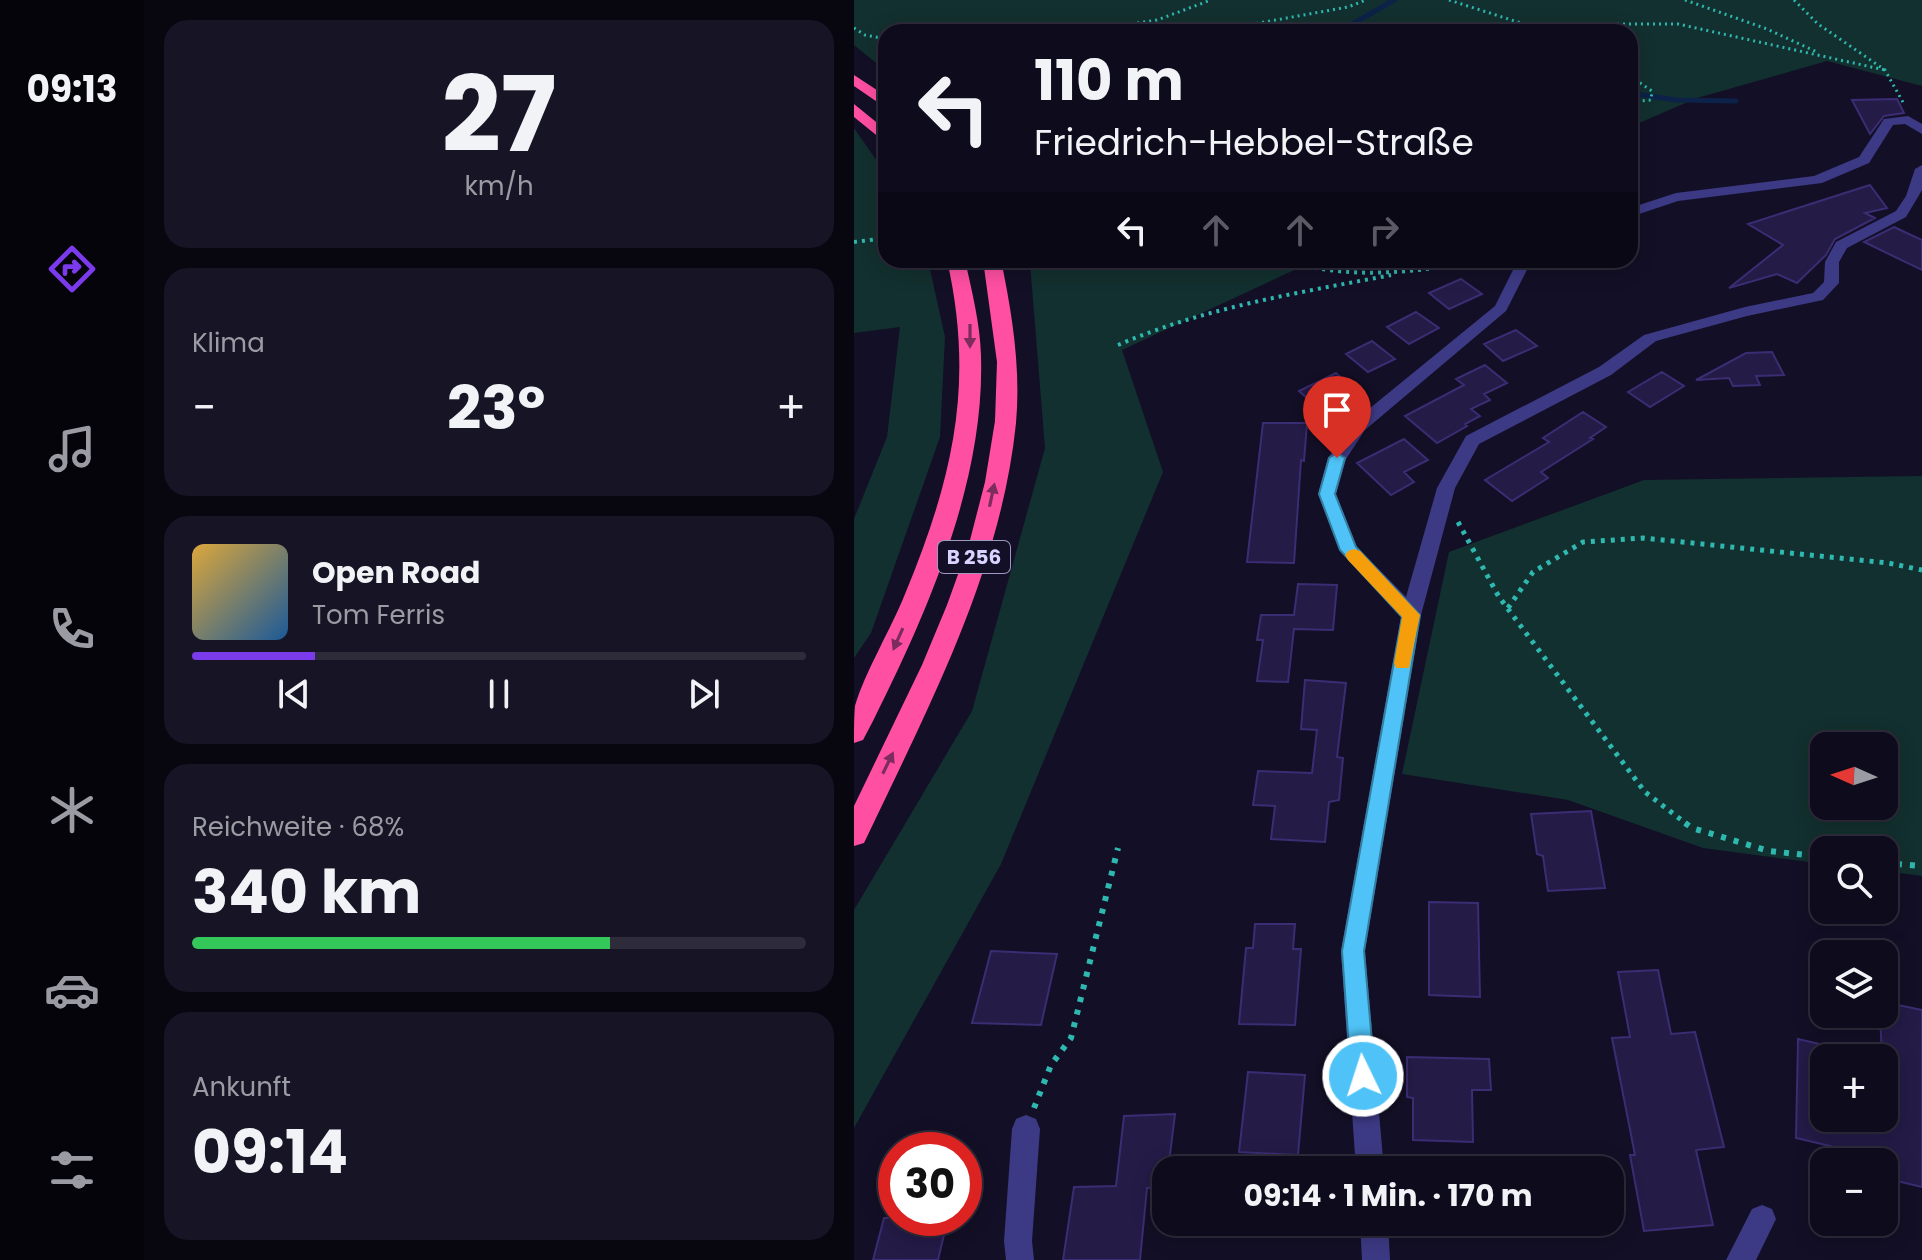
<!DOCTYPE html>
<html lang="de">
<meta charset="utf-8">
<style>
body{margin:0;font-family:Poppins,sans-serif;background:#171425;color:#f1f3f6;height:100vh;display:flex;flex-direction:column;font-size:30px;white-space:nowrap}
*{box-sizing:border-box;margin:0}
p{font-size:26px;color:#9b9ba3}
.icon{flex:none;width:44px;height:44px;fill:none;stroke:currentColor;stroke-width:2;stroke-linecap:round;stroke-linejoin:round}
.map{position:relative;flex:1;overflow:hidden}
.drawer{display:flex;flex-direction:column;gap:20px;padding:20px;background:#08060f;width:710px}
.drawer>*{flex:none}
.banner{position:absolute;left:24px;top:24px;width:760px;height:244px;border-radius:24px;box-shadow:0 4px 20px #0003,0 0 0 2px #2e2b3b;background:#0e0b1c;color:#f1f3f6;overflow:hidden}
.needle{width:52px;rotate:273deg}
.buttons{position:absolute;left:956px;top:732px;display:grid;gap:16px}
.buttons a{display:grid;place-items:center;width:88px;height:88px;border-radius:16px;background:#0e0b1c;box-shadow:0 4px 20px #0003,0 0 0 2px #2e2b3b;font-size:40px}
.speed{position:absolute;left:24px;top:1132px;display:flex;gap:16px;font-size:40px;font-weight:700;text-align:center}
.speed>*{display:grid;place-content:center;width:104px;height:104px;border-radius:50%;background:#0e0b1c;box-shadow:0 4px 20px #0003,0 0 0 2px #2e2b3b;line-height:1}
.speed .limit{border:12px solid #d22;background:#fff;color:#111}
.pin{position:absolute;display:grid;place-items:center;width:68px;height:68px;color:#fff;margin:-82px -34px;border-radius:50% 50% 50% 0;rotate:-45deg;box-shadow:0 0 8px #0007}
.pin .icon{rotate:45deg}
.me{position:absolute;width:88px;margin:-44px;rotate:356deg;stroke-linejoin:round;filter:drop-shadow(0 0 6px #0008)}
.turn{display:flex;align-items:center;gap:28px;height:168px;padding:0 24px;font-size:36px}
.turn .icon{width:104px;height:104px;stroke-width:2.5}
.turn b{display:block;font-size:56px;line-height:68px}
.lanes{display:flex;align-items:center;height:76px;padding:0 24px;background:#0003;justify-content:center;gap:40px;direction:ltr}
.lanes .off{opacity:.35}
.big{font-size:60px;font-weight:700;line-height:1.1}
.drawer .widget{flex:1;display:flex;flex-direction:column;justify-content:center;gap:12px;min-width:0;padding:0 28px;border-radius:24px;background:#171425}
.drawer .dial{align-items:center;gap:0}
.dial b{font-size:104px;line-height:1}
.song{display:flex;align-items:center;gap:24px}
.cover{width:96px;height:96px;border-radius:12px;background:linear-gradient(135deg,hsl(40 70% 55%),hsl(210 70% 35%))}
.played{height:8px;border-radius:4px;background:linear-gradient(90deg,#7c3aed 20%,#2e2b3b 20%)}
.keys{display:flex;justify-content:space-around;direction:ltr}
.heat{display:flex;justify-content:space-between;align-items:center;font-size:44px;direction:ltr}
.charge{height:12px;border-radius:6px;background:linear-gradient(90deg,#34c759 68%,#2e2b3b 0)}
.trip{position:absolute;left:298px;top:1156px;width:472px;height:80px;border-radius:24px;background:#0e0b1c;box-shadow:0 4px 20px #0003,0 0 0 2px #2e2b3b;font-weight:700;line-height:80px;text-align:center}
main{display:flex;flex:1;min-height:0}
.dock{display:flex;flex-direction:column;width:144px;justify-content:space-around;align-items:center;background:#06040b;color:#9b9ba3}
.dock .icon{width:56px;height:56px}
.dock .current{color:#7c3aed}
.dock b{font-size:36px;color:#f1f3f6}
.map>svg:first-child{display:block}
</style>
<main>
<nav class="dock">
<b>09:13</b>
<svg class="icon current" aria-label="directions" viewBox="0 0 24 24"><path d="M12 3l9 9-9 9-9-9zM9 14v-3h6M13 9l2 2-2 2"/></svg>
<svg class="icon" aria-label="music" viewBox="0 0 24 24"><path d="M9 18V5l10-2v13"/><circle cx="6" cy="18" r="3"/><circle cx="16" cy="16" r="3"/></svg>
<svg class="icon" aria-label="phone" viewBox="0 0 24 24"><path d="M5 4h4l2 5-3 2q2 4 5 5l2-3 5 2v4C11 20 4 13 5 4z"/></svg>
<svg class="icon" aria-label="climate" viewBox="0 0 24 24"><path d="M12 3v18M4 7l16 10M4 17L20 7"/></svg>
<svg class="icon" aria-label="car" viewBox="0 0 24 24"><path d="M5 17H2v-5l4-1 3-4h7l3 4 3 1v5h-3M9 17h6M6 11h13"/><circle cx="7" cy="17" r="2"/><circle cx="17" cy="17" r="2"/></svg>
<svg class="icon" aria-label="filters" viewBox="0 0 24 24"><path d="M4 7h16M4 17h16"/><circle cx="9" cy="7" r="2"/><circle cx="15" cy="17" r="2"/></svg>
</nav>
<section class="drawer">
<div class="widget dial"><b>27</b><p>km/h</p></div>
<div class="widget"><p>Klima</p>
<div class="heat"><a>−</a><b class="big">23°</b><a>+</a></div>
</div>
<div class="widget">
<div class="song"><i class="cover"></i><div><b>Open Road</b><p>Tom Ferris</p></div></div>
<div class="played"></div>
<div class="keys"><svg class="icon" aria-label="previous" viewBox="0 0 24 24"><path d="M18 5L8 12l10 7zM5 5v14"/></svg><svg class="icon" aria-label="pause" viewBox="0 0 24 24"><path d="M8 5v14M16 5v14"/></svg><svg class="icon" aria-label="next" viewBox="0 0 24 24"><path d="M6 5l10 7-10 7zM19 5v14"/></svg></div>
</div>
<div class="widget"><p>Reichweite · 68%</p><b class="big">340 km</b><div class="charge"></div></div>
<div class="widget"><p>Ankunft</p><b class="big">09:14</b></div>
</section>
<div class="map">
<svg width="1068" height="1260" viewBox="0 0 1068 1260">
<rect width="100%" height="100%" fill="#130f26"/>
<path fill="#12302f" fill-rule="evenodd" d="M0,0h1068v86l-95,-25 -130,37 -67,29v-95h-744v39l-32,-26z
M0,128l32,46v86h42l17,77 -5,100 -69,196 -17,25v-139l33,-82 13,-110 -46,6z
M187,260h275l-194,90 41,122 -162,392 -147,264v-218l118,-199 73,-263 -15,-185z
M1068,476v400l-38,-5v-21h-60v14l-121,-16 -135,-48 -166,-26 47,-222 195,-72zM970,746h60v60h-60z"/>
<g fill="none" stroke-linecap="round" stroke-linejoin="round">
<path stroke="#0c2248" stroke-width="5" d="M485,32l55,-32
M776,93l46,7 60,1"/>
</g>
<path fill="#241b47" stroke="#3b2d73" stroke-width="2" d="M1043,99l7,14 -20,3 -14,18 -18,-34z
M1016,185l17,23 -22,5 10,5 -40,21 -9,16 -29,28 -20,-9 -48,14 54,-43 -35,-21z
M1040,227l28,13v30l-58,-28z
M607,279l21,15 -33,15 -20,-16z
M562,312l23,16 -30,16 -22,-17z
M662,330l21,16 -34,15 -19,-17z
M518,341l23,18 -27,13 -22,-18z
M918,352l12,23 -28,1 4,9 -27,1 -4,-8 -33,2 50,-27z
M631,365l22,18 -23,11 6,6 -19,9 9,7 -15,8 2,2 -30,17 -32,-27 59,-31 -8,-6z
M808,372l22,14 -34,21 -22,-15z
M482,373l21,18 -37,19 -21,-19z
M729,412l23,15 -16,11 3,1 -52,33 7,6 -36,23 -27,-21 64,-38 -6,-4z
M409,423h44l-3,38 -3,-1 -7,103 -47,-1z
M550,439l24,21 -24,12 10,10 -23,13 -34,-32z
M444,584l39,1 -4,45 -39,-1 -6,53 -31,-1 6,-41h-6l4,-25h33z
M451,680l41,3 -9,74 6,1 -4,42 -10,2 -4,40 -54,-3 4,-33 -22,-1 5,-34 54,2 5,-43 -16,-1z
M737,811l14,77 -57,3 -5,-35 -6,-2 -6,-40z
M575,902l49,1 2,94 -51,-2z
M401,924h40l-2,25h8l-6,76 -56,-1 7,-76h7z
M137,951l66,3 -16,71 -69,-2z
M804,970l13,64 24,-2 29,115 -28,3 17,75 -69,6 -14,-76h5l-23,-117 18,-1 -12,-65z
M1030,1002l38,8v177l-38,-9v-16h-3v-4l-85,-20 2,-99 26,6v73h60v-60h-2l-2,-44h4z
M553,1057l82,2 2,31h-19l1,52 -60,-2v-42l-6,-1z
M394,1072l57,3 -7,80 -59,-3z
M321,1114l-9,73 -19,1 -7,72h-77l11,-73 42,-1 8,-70z
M30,1218h64l-10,42h-65z"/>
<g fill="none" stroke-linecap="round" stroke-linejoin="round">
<path stroke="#2fb8b0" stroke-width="3" stroke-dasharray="2 4" stroke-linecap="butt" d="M595,0l100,32
M831,0l82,29 50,23
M940,0l24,24 67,46 19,34
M667,24h157l207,46
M0,28l11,7 21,4
M224,32l79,-12 54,-20
M355,32l139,-25 18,-7
M776,76l22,15 -1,9 -21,2"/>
<path stroke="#2fb8b0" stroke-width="4" stroke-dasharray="3 5" stroke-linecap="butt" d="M0,242l32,-4
M245,260l191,2c67,19 130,9 197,-2
M264,345c88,-38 180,-52 273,-70"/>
<path stroke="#2fb8b0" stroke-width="5" stroke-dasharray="4 6" stroke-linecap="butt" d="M604,522l41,75 146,195 43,33
M654,608l25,-36 50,-30 60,-4 245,25 34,7"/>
<path stroke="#2fb8b0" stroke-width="6" stroke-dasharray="5 8" stroke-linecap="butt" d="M831,823l7,5 77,23 55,6
M1030,863l38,3
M180,1108l17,-43 20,-27 47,-190"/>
<path fill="#3d3a85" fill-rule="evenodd" d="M1054,116l14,8v10l-17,-10 -12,1 -24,38 -47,20 -144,18 -48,16v-9l46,-15 138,-17 45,-19 25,-38z
M1068,165v25l-16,27 -59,31 -8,14v21l-16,17 -76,16 -91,25 -45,34 -132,69 -24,44 -34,127 -56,336 19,219h-28l-15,-219 60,-334 -61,-67 -22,-56 10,-36 25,-36 142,-116 23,-46h14l-26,51 -141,119 -19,29 -10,35 21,53 49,50 31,-109 29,-52 133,-69 45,-32 101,-28 68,-14 11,-11 1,-20 11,-20 60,-31 10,-15 9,-27z
M172,1115l10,4 4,10 -8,112 2,19h-28l-2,-19 8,-112 4,-10z
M908,1205l10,4 4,10 -20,41h-30l26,-51z
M506,1222h28l2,38h-28z"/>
<path fill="#ff4fa3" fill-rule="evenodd" d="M0,75l32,21v12l-32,-22z
M0,104l32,26v13l-32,-26z
M93,260h18c7,32 15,63 16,96 4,125 -53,255 -108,365l-10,19 -9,3c0,-11 0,-26 1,-37 10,-34 36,-77 50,-112 48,-116 70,-210 42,-334z
M129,260h18c11,53 20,108 15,163 -15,149 -89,287 -152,420l-10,3v-40l68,-141 25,-60 22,-61 16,-62 10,-61 2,-59z"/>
</g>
<defs><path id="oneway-solid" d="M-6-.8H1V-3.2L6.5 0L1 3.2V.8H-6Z" transform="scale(2)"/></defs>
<g fill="#7d2c5e">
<use href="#oneway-solid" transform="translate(116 336) rotate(90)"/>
<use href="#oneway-solid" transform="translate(138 495) rotate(-78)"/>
<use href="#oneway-solid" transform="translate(44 639) rotate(114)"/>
<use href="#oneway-solid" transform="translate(34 763) rotate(-64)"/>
</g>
<path fill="#4fc3f7" stroke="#337fa1" stroke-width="2" d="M483,453l8,5 -10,36 21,53 64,68 -56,336 11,125 -4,9 -8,3 -9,-3 -3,-9 -9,-125 60,-334 -62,-67 -21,-56 10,-36z"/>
<path fill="#f59e0b" d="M500,549l6,2 60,64 -11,53h-13l-2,-5 8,-46 -54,-57 -3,-5 3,-4z"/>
<g text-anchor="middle" stroke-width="8" stroke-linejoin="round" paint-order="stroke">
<rect fill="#130f26" stroke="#9e99be" stroke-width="2" x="84" y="541" width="72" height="32" rx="6"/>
<g font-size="20" font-weight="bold" fill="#d9d4ff">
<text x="120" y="564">B 256</text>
</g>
</g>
</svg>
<div class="buttons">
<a><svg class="needle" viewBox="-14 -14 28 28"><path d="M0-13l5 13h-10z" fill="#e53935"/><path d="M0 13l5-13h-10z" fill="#9b9ba3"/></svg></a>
<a><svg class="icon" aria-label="search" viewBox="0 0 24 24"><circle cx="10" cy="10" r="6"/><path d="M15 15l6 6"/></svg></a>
<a><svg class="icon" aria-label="layers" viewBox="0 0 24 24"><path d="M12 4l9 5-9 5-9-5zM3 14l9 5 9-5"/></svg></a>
<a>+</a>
<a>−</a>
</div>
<div class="speed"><div class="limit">30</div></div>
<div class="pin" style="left:483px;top:458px;background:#d93025"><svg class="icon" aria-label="arrive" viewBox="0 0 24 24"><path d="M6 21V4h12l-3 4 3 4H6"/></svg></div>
<svg class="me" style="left:509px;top:1076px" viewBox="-20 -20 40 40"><circle r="17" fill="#4fc3f7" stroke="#fff" stroke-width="3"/><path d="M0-11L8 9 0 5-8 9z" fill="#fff"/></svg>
<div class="trip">09:14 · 1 Min. · 170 m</div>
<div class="banner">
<div class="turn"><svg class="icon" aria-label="left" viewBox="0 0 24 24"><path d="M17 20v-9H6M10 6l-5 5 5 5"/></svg><div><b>110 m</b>Friedrich-Hebbel-Straße</div></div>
<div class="lanes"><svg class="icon" aria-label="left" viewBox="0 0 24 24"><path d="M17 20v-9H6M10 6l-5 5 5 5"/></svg><svg class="icon off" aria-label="ahead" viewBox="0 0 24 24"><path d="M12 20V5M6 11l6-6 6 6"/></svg><svg class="icon off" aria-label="ahead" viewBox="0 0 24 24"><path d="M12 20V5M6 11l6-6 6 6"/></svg><svg class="icon off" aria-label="right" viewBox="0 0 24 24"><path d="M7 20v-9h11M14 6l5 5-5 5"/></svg></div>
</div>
</div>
</main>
